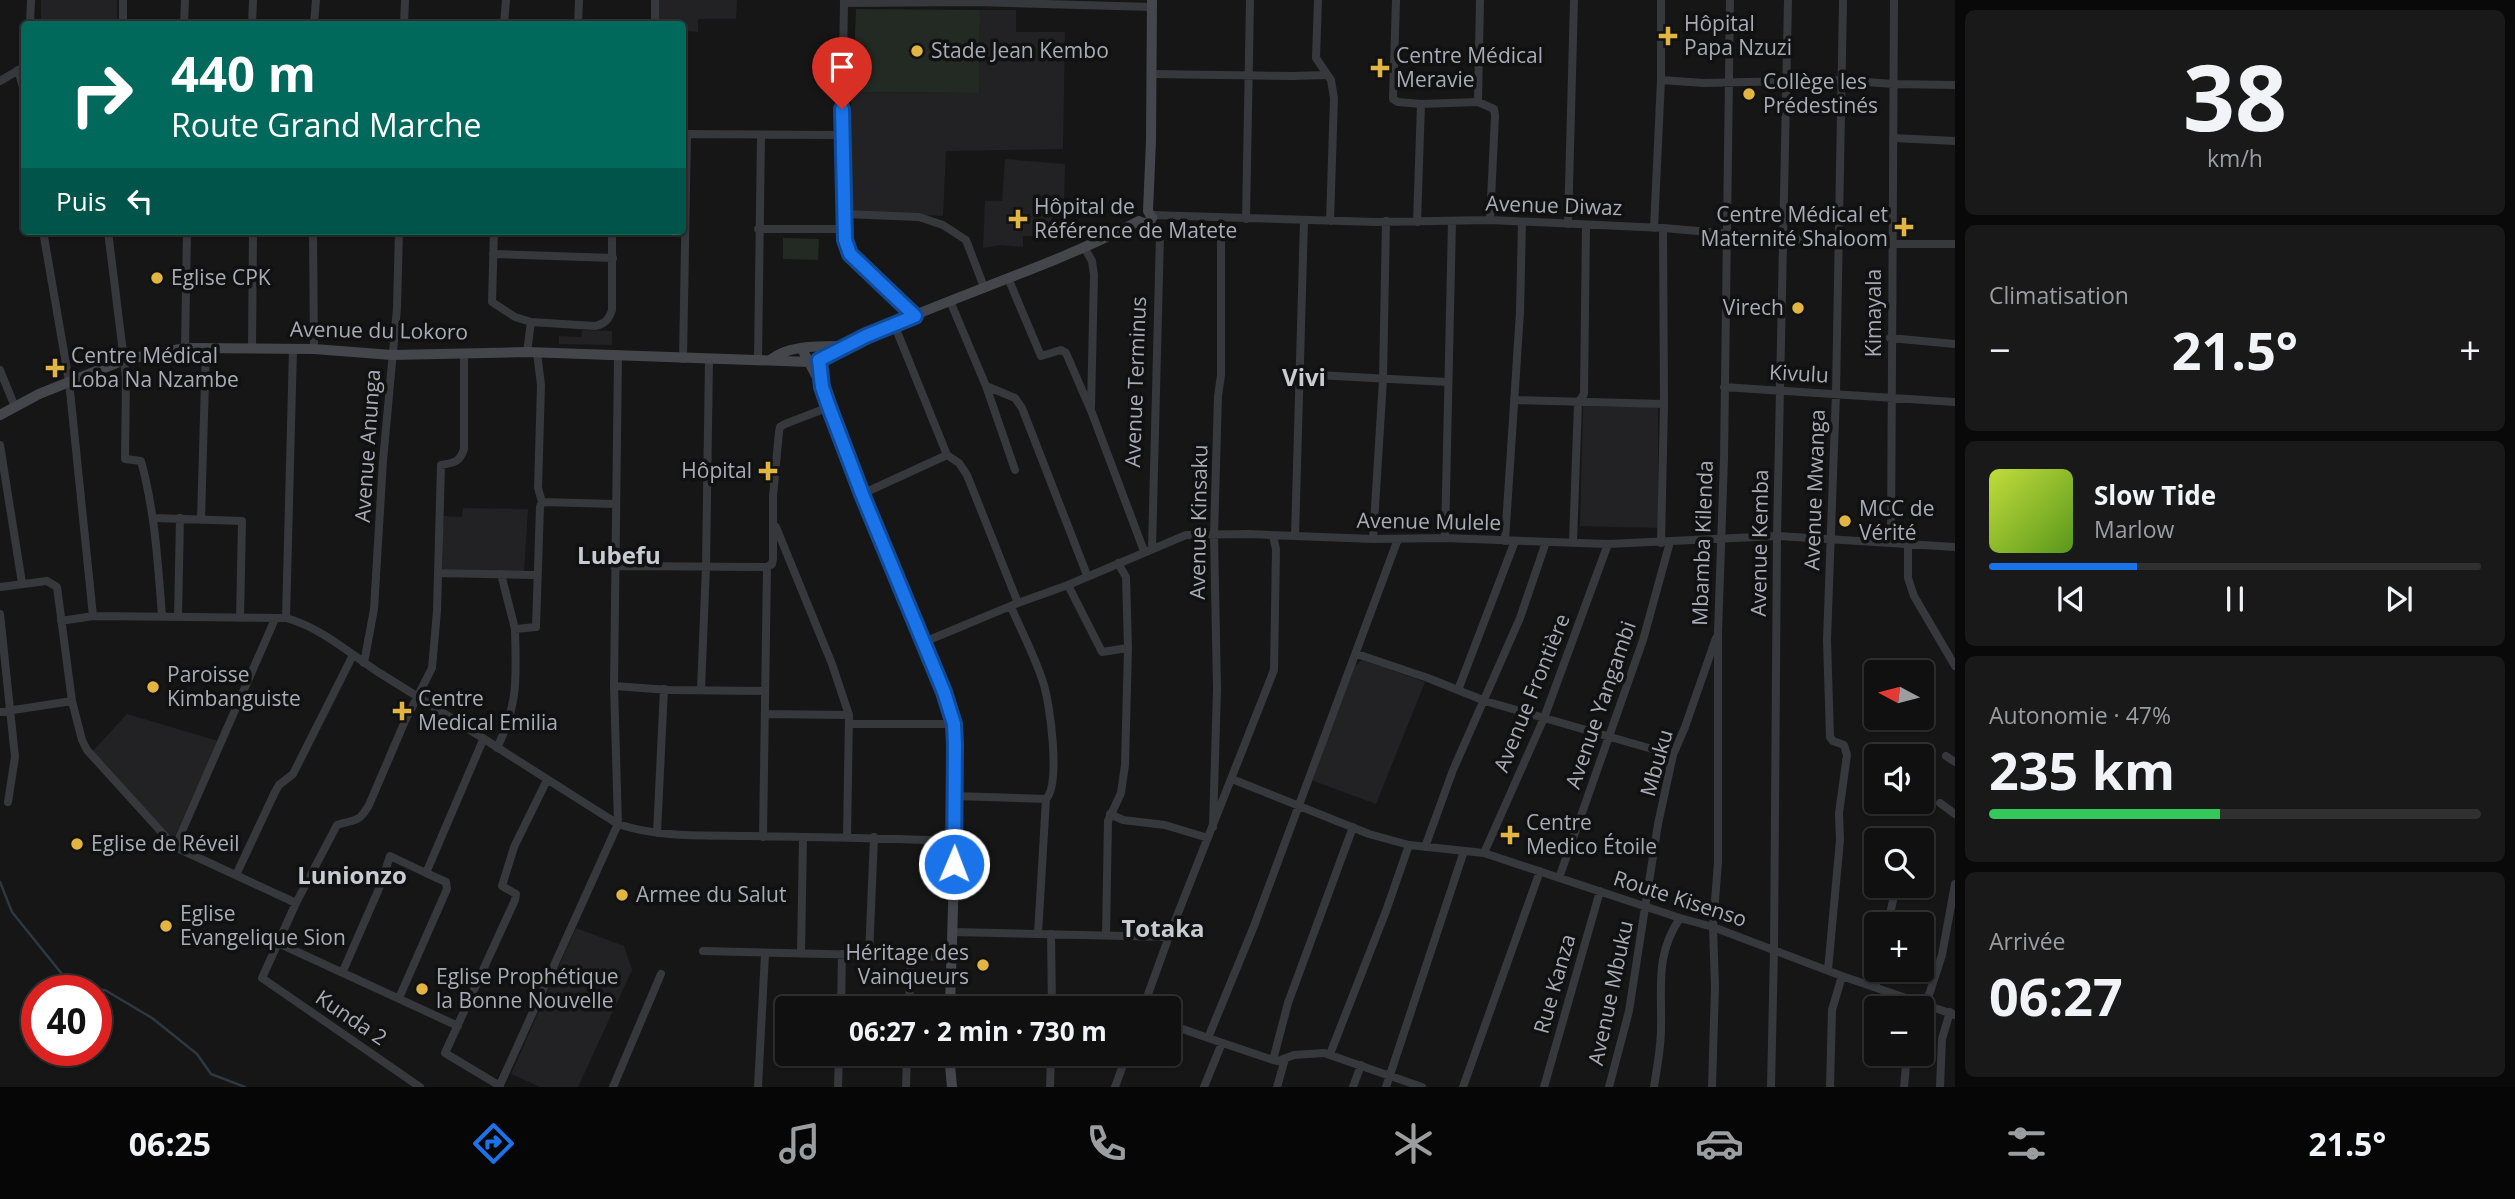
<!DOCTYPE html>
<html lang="fr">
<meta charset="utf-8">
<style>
body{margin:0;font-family:"Open Sans",sans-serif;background:#19191a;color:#f1f3f6;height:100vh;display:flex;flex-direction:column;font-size:26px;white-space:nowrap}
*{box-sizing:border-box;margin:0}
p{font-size:23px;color:#9c9d9f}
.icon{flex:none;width:38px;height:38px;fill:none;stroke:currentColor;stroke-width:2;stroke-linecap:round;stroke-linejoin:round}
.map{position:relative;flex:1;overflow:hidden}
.sheet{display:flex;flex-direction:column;gap:10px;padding:10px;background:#090909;width:560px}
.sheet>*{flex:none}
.hud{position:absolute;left:21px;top:21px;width:665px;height:214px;border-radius:7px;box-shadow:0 2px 5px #0004,0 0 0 2px #303031;background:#00695c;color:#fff;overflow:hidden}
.needle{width:46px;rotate:277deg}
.tools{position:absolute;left:1864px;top:660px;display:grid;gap:14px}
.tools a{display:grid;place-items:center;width:70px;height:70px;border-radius:7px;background:#101011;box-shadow:0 2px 5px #0004,0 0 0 2px #303031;font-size:35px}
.speed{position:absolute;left:21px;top:975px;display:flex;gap:14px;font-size:35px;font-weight:700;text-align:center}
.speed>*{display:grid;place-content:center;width:91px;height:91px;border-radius:50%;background:#101011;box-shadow:0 2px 5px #0004,0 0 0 2px #303031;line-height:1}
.speed .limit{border:10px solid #d22;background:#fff;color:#111}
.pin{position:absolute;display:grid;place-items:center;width:60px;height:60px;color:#fff;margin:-72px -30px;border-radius:50% 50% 50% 0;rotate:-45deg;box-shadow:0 0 7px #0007}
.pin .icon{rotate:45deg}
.me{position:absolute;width:77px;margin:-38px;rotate:1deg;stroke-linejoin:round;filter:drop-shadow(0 0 5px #0008)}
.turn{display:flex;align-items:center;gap:24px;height:147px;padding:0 35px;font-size:32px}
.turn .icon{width:91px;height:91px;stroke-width:2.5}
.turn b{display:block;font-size:49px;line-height:60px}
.then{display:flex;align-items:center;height:66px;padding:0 35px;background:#0003;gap:14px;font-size:26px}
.big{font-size:52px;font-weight:700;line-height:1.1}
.sheet .tile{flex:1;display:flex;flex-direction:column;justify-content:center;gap:10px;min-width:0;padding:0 24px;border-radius:10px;background:#19191a}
.sheet .dial{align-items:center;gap:0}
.dial b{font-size:91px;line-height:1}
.song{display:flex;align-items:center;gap:21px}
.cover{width:84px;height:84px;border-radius:10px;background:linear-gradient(135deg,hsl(70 70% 55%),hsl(90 70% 35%))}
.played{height:7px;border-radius:4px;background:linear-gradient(90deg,#1a73e8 30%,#303031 30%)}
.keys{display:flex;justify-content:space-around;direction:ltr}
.heat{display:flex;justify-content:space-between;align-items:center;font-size:38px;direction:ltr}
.charge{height:10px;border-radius:5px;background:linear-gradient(90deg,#34c759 47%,#303031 0)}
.trip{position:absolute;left:775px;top:996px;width:406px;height:70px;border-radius:7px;background:#101011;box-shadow:0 2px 5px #0004,0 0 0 2px #303031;font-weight:700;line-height:70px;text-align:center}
.dock{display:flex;height:112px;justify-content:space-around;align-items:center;background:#060607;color:#9c9d9f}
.dock .icon{width:49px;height:49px}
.dock .current{color:#1a73e8}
.dock b{font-size:32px;color:#f1f3f6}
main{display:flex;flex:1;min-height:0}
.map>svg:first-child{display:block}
</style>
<main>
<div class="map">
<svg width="1955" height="1087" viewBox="0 0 1955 1087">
<rect width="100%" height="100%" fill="#161617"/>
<path fill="#222224" d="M41,0h76v24h-76z
M659,0h78l-1,19h-38v13l-15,-1 -1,-7h-24z
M980,10h36v22h49l-2,117 -117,2 -3,65 -97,-4v-75l7,-45 126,1z
M1005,159l60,5 -1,39h-12l-1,34 -28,-1v11l-23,-2 -17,3 2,-47h17z
M582,330l30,1v14l-53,-1v-8l22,1z
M1583,406l75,1v121l-78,-2z
M463,508l65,1 -4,63 -81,-3v-53l19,1z
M1362,660l63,22 -49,122 -65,-24 44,-114z
M127,714l91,27 -45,99 -81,-88z
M576,928l48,18 8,24 -54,117h-38l-29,-13z"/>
<path fill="#222a23" d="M856,9l124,1 -1,83 -126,-1z
M783,238l36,1 -1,21 -35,-1z"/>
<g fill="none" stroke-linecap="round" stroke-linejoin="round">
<path stroke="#30383f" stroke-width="2.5" d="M0,882l12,30 62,77 31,1 47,28 45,36 14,20 34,13"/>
<path stroke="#37383c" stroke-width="8" d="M123,0v24
M844,0l-2,135 3,105 6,14 64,61
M1318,0l-2,58 15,22 3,18 -4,123
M1396,0l-3,99 5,3 23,2 -4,118
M1480,0l-2,102 16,7 1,7 -5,104
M844,3l132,-1 176,5
M30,24l1,-24
M184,24l1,-24
M252,24l1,-24
M314,24l2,-24
M404,24l1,-24
M504,24l2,-24
M578,24l1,-24
M655,24v-24
M18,70l6,21
M1151,74l141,2 34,-1
M1661,80l43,3 137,-3 52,4 62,1
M0,81l24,-14
M1421,104l57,-2
M684,134l158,1
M1893,138l62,3
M844,214l75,3 24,8 23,15 18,47
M1152,215l224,7 114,-2 173,8 175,15 117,1
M1246,219l4,-219
M1149,223l9,5 2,7 -8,313
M1568,224l6,-224
M1654,228l7,-148v-80
M758,229h85
M43,231l26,150 24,235
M108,231l18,146 -1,82 16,2c14,51 17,103 21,155
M313,231l1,118
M494,231l-2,71 23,15 16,5 -4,30
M1084,247l8,14 2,14 -3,132
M493,254l120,4
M1008,278l33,78 20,-6 5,3 26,60 52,138
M950,301l36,85 29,12 7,10 65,167
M531,322l64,4c10,-2 14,-7 17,-16v-79
M894,324l53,131 12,8 8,12 51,128
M1890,338l65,6
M185,348l2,-117
M252,348l1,-117
M683,359l4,-225
M758,360l3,-225
M0,370l15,37
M1298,374l149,8
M986,386l29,84
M1724,387l231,15
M1514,400l150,4
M0,445l22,138
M862,494l85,-39
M542,502l73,2
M154,518l88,3 -2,97
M201,520l5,-173
M776,527l56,137 17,51 -2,122
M1295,536l9,-315
M1445,538l7,-317
M1373,539l10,-159 3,-159
M1398,539l-144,387 -46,112 65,22 5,1 16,-6 30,-2 98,34
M1505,541l15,-229 2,-90
M1573,542l5,-139 6,-9 2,-169
M1891,542l3,-542
M1661,543l3,-139 -1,-176
M1908,543v35l6,18 41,70
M614,566l153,1
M438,573l99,2
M501,574l14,55
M1068,585l34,67 26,-4
M0,587l47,-6 10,6 15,114 10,39 5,10 88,97 121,56
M1011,607c11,25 24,50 32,75 7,20 18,102 3,117l-8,135
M0,614l15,143 -7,45
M178,617l2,-99
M286,618l7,-269
M61,621l32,-5 193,2c34,9 63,35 92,54 81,50 160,102 240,152 41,14 85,11 128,12 69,1 139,2 209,5
M924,642l94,-39 50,-18 118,-50 62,-1 125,5 72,-1 163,6 169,-8 178,11
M1357,654l71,24 57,23 188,54
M364,663l10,-54 9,-148 14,-153 2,-77
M614,686l55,4 95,1
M701,690l5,-124 3,-207
M1458,690l57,-149
M0,712l72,-11
M765,714l84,1
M850,724h104
M497,748c22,-45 19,-71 18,-119l21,-2 4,-120 2,-5 -4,-14 3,-103 -4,-32
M1946,756l9,6
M1232,779l137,55 40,11 75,8 196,65 33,9 129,49 113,39
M955,796l91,3
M1940,803l15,11
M1110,814l13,6 42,5 43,13
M1213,827l4,-138 -3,-154 4,-139 3,-21v-157
M657,833l7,-144
M763,837l4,-270 5,-3 1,-5v-63l6,-64 1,-5 5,-3 44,-17
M1907,840l1,-3
M175,847l100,-228
M1425,847l28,-77 67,-152 26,-76
M1484,853l60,-135 64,-174
M236,875l39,-83 4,-7 14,-11 60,-119
M1559,878l84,-238 27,-98
M1888,924l8,-38
M952,932l217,5
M1051,934l1,74
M1106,935l2,-114 13,-28 4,-28 3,-117 -2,-71 -8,-14
M278,943l180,83
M703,951l248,6
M801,954l2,-117
M869,955l5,-118
M1828,970l12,-130 -1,-27 8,-58 -3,-10 -11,-4 -3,-4 -3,-97 9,-247 7,-393
M343,971l38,-87 9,-28 36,17 57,-133
M1875,987l5,-17
M399,998l48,-109 -1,-7 -20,-9
M1926,1004l16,-49 13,-71
M841,1008l1,-54
M909,1008l2,-51
M1143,1008l28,-77 103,-261 2,-121 -3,-13
M1169,1024l39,14
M1330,1054l56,-143 23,-66
M1273,1060l15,-57 65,-176
M500,1086l-55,-33 70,-153 1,-6 -14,-8 12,-39 33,-67
M420,1087l-158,-109 34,-75 41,-78c18,-6 21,-1 32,-20l36,-84 27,-53 5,-57 4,-146c13,-2 19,-3 23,-16v-96
M499,1087l119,-263 -4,-138 4,-330
M613,1087l48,-113
M758,1087l7,-133
M838,1087l1,-33
M906,1087l1,-33
M1050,1087l1,-33
M1115,1087l12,-33
M1204,1087l18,-44
M1277,1087l8,-28
M1353,1087l8,-22
M1386,1087l78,-236
M1463,1087l77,-216
M1544,1087l56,-196
M1609,1087l20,-76 29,-187 15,-69 12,-28 31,-89
M1654,1087c3,-20 7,-39 7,-59 1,-42 -6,-73 19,-110
M1712,1087l3,-100 -2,-60 5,-65v-230l6,-173 6,-459
M1771,1087l3,-137 3,-414 11,-536
M1830,1087l2,-77 10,-34
M1904,1087l3,-33
M1940,1087l2,-48 8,-27"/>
<path stroke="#45464c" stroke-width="10" d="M1139,221l7,3 6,-6 -4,-7 3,-70 1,-141
M802,349l20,38 40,107 82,198 10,32 1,21v96l-5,167
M770,360c19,-15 48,-14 72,-14
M0,415l39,-21 85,-34 61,-12 129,1 78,6 135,-3 283,10 9,-2c102,-56 217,-85 320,-139
M949,1054l3,33"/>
</g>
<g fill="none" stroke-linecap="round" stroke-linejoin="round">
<g stroke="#114b97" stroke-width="18">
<path id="route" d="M842,109l3,131 5,14 65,62 -49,20 -47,24 3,27 7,20 33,87 82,198 10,32 1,21 -1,119"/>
</g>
<use href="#route" stroke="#1a73e8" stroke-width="12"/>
</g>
<g fill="#e2b543" stroke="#111112" stroke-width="2.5">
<path d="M1664.5 25.5h7v7h7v7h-7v7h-7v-7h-7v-7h7z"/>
<circle cx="917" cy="51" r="7"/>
<path d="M1376.5 57.5h7v7h7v7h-7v7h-7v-7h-7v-7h7z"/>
<circle cx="1749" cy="94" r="7"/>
<path d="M1014.5 208.5h7v7h7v7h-7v7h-7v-7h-7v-7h7z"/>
<path d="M1900.5 216.5h7v7h7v7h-7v7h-7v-7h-7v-7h7z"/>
<circle cx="157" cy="278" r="7"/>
<circle cx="1798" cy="308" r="7"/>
<path d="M51.5 357.5h7v7h7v7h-7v7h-7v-7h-7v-7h7z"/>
<path d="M764.5 460.5h7v7h7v7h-7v7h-7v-7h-7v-7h7z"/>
<circle cx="1845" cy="521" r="7"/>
<circle cx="153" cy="687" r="7"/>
<path d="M398.5 700.5h7v7h7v7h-7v7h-7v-7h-7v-7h7z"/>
<path d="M1506.5 824.5h7v7h7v7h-7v7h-7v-7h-7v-7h7z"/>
<circle cx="77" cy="844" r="7"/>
<circle cx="622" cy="895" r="7"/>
<circle cx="166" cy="926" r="7"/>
<circle cx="983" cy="965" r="7"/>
<circle cx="422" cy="989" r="7"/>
</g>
<g text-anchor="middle" stroke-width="7" stroke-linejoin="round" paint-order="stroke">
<g font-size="21" fill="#a9acb6" stroke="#111112" text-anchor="start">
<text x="1684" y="31">Hôpital<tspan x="1684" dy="24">Papa Nzuzi</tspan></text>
<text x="931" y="58">Stade Jean Kembo</text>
<text x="1396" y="63">Centre Médical<tspan x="1396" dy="24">Meravie</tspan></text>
<text x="1763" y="89">Collège les<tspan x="1763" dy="24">Prédestinés</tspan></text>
<text x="1034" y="214">Hôpital de<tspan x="1034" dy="24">Référence de Matete</tspan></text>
<text x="1888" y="222" text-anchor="end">Centre Médical et<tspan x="1888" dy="24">Maternité Shaloom</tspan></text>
<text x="171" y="285">Eglise CPK</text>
<text x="1784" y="315" text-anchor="end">Virech</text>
<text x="71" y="363">Centre Médical<tspan x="71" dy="24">Loba Na Nzambe</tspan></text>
<text x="752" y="478" text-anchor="end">Hôpital</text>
<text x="1859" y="516">MCC de<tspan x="1859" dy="24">Vérité</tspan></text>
<text x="167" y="682">Paroisse<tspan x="167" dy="24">Kimbanguiste</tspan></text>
<text x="418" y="706">Centre<tspan x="418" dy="24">Medical Emilia</tspan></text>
<text x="1526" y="830">Centre<tspan x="1526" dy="24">Medico Étoile</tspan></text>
<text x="91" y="851">Eglise de Réveil</text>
<text x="636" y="902">Armee du Salut</text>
<text x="180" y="921">Eglise<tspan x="180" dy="24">Evangelique Sion</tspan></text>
<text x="969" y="960" text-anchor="end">Héritage des<tspan x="969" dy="24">Vainqueurs</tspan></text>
<text x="436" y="984">Eglise Prophétique<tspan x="436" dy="24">la Bonne Nouvelle</tspan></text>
</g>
<g font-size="21" fill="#a9acb6" stroke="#111112">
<text transform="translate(1554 206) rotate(2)" y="7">Avenue Diwaz</text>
<text transform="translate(1874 313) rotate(-90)" y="7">Kimayala</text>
<text transform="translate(379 331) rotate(1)" y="7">Avenue du Lokoro</text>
<text transform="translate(1799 374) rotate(3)" y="7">Kivulu</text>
<text transform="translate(1136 382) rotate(-88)" y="7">Avenue Terminus</text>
<text transform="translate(368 446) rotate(-86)" y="7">Avenue Anunga</text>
<text transform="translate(1815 490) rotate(-88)" y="7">Avenue Mwanga</text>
<text transform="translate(1199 522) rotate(-89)" y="7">Avenue Kinsaku</text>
<text transform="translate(1429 522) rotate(1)" y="7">Avenue Mulele</text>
<text transform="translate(1703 543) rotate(-88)" y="7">Mbamba Kilenda</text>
<text transform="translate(1760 543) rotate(-89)" y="7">Avenue Kemba</text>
<text transform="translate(1532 693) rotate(-68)" y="7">Avenue Frontière</text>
<text transform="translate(1601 705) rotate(-71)" y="7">Avenue Yangambi</text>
<text transform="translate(1657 763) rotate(-74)" y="7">Mbuku</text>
<text transform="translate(1680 899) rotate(18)" y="7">Route Kisenso</text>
<text transform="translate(1555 984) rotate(-74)" y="7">Rue Kanza</text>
<text transform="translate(1611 993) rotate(-78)" y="7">Avenue Mbuku</text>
<text transform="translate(351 1018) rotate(34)" y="7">Kunda 2</text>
</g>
<g font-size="24" font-weight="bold" fill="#c9cbd3" stroke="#111112">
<text x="1304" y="386">Vivi</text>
<text x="619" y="564">Lubefu</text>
<text x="352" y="884">Lunionzo</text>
<text x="1163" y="937">Totaka</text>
</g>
</g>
</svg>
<div class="tools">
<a><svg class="needle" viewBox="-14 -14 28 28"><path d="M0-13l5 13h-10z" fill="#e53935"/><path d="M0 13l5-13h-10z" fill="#9c9d9f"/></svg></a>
<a><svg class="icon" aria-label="sound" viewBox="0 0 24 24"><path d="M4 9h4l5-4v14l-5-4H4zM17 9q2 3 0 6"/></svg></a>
<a><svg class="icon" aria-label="search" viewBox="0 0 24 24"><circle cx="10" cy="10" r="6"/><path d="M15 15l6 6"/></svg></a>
<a>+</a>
<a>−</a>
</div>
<div class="speed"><div class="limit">40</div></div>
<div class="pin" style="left:842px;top:109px;background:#d93025"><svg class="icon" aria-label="arrive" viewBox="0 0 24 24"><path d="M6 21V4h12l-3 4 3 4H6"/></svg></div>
<svg class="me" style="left:954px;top:864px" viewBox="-20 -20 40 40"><circle r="17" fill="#1a73e8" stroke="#fff" stroke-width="3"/><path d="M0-11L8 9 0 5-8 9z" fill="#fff"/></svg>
<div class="trip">06:27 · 2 min · 730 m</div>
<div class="hud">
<div class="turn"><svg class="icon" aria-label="right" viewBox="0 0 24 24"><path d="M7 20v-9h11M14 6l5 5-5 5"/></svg><div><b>440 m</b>Route Grand Marche</div></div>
<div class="then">Puis<svg class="icon" aria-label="left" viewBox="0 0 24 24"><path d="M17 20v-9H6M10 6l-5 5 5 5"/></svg></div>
</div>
</div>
<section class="sheet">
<div class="tile dial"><b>38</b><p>km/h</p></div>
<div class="tile"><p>Climatisation</p>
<div class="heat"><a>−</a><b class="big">21.5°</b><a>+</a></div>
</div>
<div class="tile">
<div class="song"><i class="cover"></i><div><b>Slow Tide</b><p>Marlow</p></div></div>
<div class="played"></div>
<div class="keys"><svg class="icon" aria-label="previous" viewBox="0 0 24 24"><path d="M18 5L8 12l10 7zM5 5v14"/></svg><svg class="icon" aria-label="pause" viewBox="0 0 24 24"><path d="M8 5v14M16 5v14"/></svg><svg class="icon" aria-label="next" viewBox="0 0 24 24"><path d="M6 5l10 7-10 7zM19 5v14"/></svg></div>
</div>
<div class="tile"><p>Autonomie · 47%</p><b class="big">235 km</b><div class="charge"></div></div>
<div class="tile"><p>Arrivée</p><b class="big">06:27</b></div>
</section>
</main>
<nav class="dock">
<b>06:25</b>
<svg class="icon current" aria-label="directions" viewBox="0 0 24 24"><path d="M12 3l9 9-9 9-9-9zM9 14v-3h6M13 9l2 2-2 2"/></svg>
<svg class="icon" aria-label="music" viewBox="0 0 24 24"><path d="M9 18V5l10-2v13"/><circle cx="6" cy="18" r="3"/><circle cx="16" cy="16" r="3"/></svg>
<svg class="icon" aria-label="phone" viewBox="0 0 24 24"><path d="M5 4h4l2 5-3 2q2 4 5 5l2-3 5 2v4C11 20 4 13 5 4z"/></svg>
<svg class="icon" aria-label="climate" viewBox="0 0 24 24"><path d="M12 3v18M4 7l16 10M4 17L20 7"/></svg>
<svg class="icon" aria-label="car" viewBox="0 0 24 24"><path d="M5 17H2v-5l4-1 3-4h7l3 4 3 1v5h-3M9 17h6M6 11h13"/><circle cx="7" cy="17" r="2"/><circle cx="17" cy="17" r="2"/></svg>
<svg class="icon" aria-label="filters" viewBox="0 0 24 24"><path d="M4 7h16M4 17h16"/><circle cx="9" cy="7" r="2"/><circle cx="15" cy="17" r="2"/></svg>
<b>21.5°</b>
</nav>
